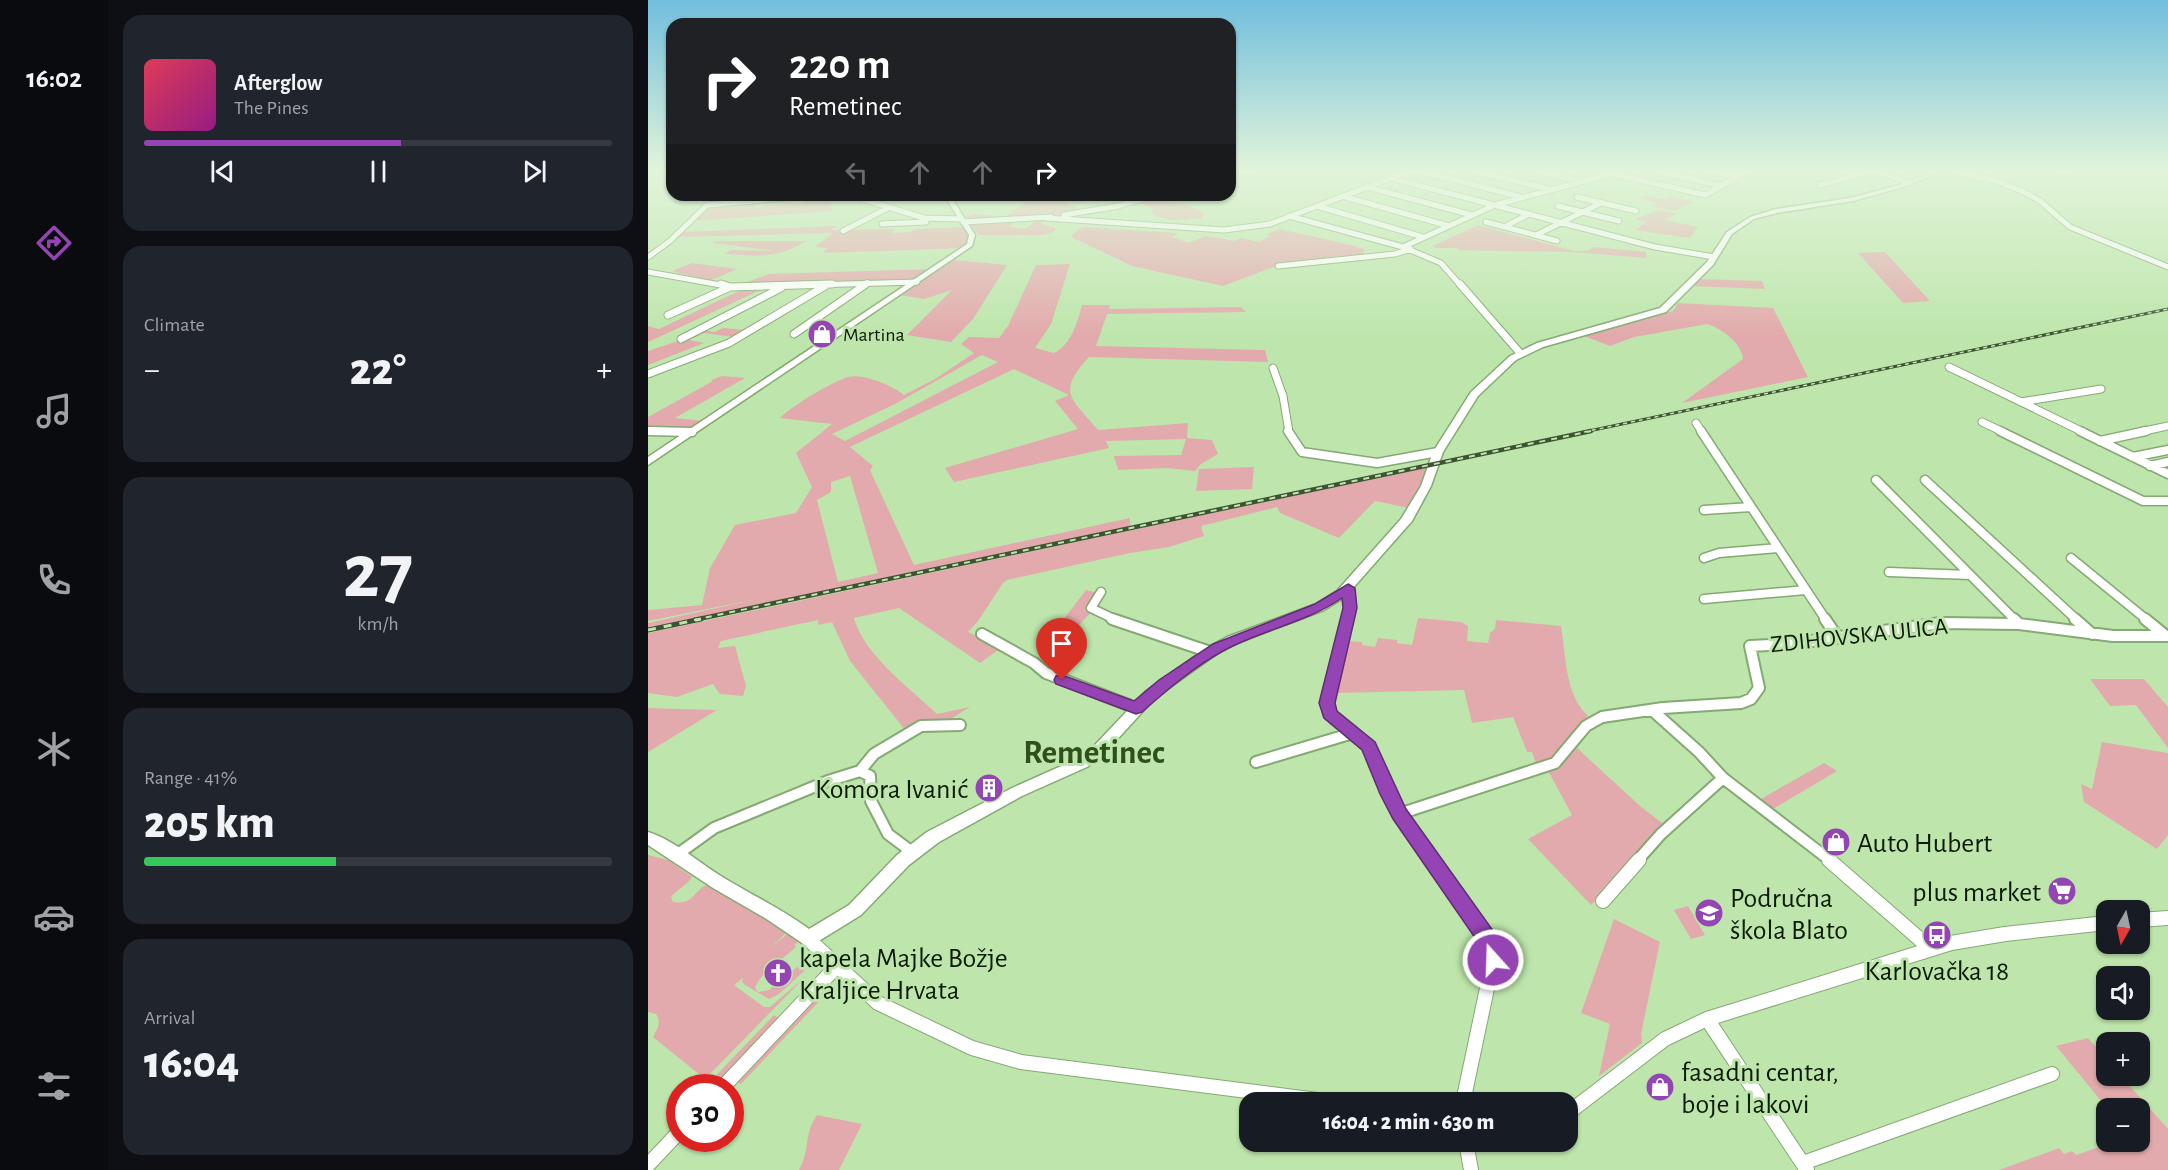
<!DOCTYPE html>
<meta charset="utf-8">
<style>
body{margin:0;font-family:"Alegreya Sans",sans-serif;background:#20242c;color:#f1f3f6;height:100vh;display:flex;flex-direction:column;font-size:22px;white-space:nowrap}
*{box-sizing:border-box;margin:0}
p{font-size:20px;color:#9ea1a6}
.icon{flex:none;width:33px;height:33px;fill:none;stroke:currentColor;stroke-width:2;stroke-linecap:round;stroke-linejoin:round}
.map{position:relative;flex:1;overflow:hidden}
.panel{display:flex;flex-direction:column;gap:15px;padding:15px;background:#0d0f14;width:540px}
.panel>*{flex:none}
.hud{position:absolute;left:18px;top:18px;width:570px;height:183px;border-radius:18px;box-shadow:0 2px 4px #0004;background:#202124;color:#fff;overflow:hidden}
.needle{width:39px;rotate:189deg}
.controls{position:absolute;left:1448px;top:900px;display:grid;gap:12px}
.controls a{display:grid;place-items:center;width:54px;height:54px;border-radius:12px;background:#171b24;box-shadow:0 2px 4px #0004;font-size:30px}
.speed{position:absolute;left:18px;top:1074px;display:flex;gap:12px;font-size:30px;font-weight:700;text-align:center}
.speed>*{display:grid;place-content:center;width:78px;height:78px;border-radius:50%;background:#171b24;box-shadow:0 2px 4px #0004;line-height:1}
.speed .limit{border:9px solid #d22;background:#fff;color:#111}
.pin{position:absolute;display:grid;place-items:center;width:51px;height:51px;color:#fff;margin:-62px -26px;border-radius:50% 50% 50% 0;rotate:-45deg;box-shadow:0 0 6px #0007}
.pin .icon{rotate:45deg}
.me{position:absolute;width:66px;margin:-33px;rotate:340deg;stroke-linejoin:round;filter:drop-shadow(0 0 4px #0008)}
.turn{display:flex;align-items:center;gap:21px;height:126px;padding:0 24px;font-size:27px}
.turn .icon{width:78px;height:78px;stroke-width:2.5}
.turn b{display:block;font-size:42px;line-height:51px}
.lanes{display:flex;align-items:center;height:57px;padding:0 24px;background:#0003;justify-content:center;gap:30px;direction:ltr}
.lanes .off{opacity:.35}
.big{font-size:45px;font-weight:800;line-height:1.1}
.panel .card{flex:1;display:flex;flex-direction:column;justify-content:center;gap:9px;min-width:0;padding:0 21px;border-radius:18px;background:#20242c}
.panel .dial{align-items:center;gap:0}
.dial b{font-size:78px;line-height:1}
.song{display:flex;align-items:center;gap:18px}
.cover{width:72px;height:72px;border-radius:9px;background:linear-gradient(135deg,hsl(350 70% 55%),hsl(310 70% 35%))}
.played{height:6px;border-radius:3px;background:linear-gradient(90deg,#9544b3 55%,#363941 55%)}
.keys{display:flex;justify-content:space-around;direction:ltr}
.heat{display:flex;justify-content:space-between;align-items:center;font-size:33px;direction:ltr}
.charge{height:9px;border-radius:4px;background:linear-gradient(90deg,#34c759 41%,#363941 0)}
.trip{position:absolute;left:591px;top:1092px;width:339px;height:60px;border-radius:18px;background:#171b24;box-shadow:0 2px 4px #0004;font-weight:800;line-height:60px;text-align:center}
main{display:flex;flex:1;min-height:0}
.dock{display:flex;flex-direction:column;width:108px;justify-content:space-around;align-items:center;background:#090b0e;color:#9ea1a6}
.dock .icon{width:42px;height:42px}
.dock .current{color:#9544b3}
.dock b{font-size:27px;color:#f1f3f6}
.map>svg:first-child{display:block}
</style>
<main>
<nav class="dock">
<b>16:02</b>
<svg class="icon current" aria-label="directions" viewBox="0 0 24 24"><path d="M12 3l9 9-9 9-9-9zM9 14v-3h6M13 9l2 2-2 2"/></svg>
<svg class="icon" aria-label="music" viewBox="0 0 24 24"><path d="M9 18V5l10-2v13"/><circle cx="6" cy="18" r="3"/><circle cx="16" cy="16" r="3"/></svg>
<svg class="icon" aria-label="phone" viewBox="0 0 24 24"><path d="M5 4h4l2 5-3 2q2 4 5 5l2-3 5 2v4C11 20 4 13 5 4z"/></svg>
<svg class="icon" aria-label="climate" viewBox="0 0 24 24"><path d="M12 3v18M4 7l16 10M4 17L20 7"/></svg>
<svg class="icon" aria-label="car" viewBox="0 0 24 24"><path d="M5 17H2v-5l4-1 3-4h7l3 4 3 1v5h-3M9 17h6M6 11h13"/><circle cx="7" cy="17" r="2"/><circle cx="17" cy="17" r="2"/></svg>
<svg class="icon" aria-label="filters" viewBox="0 0 24 24"><path d="M4 7h16M4 17h16"/><circle cx="9" cy="7" r="2"/><circle cx="15" cy="17" r="2"/></svg>
</nav>
<section class="panel">
<div class="card">
<div class="song"><i class="cover"></i><div><b>Afterglow</b><p>The Pines</p></div></div>
<div class="played"></div>
<div class="keys"><svg class="icon" aria-label="previous" viewBox="0 0 24 24"><path d="M18 5L8 12l10 7zM5 5v14"/></svg><svg class="icon" aria-label="pause" viewBox="0 0 24 24"><path d="M8 5v14M16 5v14"/></svg><svg class="icon" aria-label="next" viewBox="0 0 24 24"><path d="M6 5l10 7-10 7zM19 5v14"/></svg></div>
</div>
<div class="card"><p>Climate</p>
<div class="heat"><a>−</a><b class="big">22°</b><a>+</a></div>
</div>
<div class="card dial"><b>27</b><p>km/h</p></div>
<div class="card"><p>Range · 41%</p><b class="big">205 km</b><div class="charge"></div></div>
<div class="card"><p>Arrival</p><b class="big">16:04</b></div>
</section>
<div class="map">
<svg width="1520" height="1170" viewBox="0 0 1520 1170">
<rect width="100%" height="100%" fill="#bee6ac"/>
<path fill="#e2aaac" fill-rule="evenodd" d="M181,195l3,16 -138,10 16,-16 47,-4 -3,6 50,-4 3,-6z
M388,195h16l31,16 -36,5 -79,3 -2,-2 7,-3 32,3z
M997,195l19,4 6,-3 23,6 -18,9 -23,-5 5,-3 -19,-5z
M503,198l37,7 16,8 -2,5c-18,2 -34,5 -51,-5l3,-4 -16,-7z
M1011,210l18,4 -12,6 33,7 -8,11 -55,-8 11,-8 -10,-3z
M398,219l-5,5 14,4v3l-11,4h-65l-8,-10 46,-4 -9,6 18,2 10,-9z
M830,225l96,26h13l7,-4 52,5v6l-73,-6 -114,-2 -2,-2h-22l-2,-2z
M188,226l-4,4 63,-1 -3,4 19,-1 3,-3 50,-2 5,11 -6,10 -141,5 6,-5 -13,-1 18,-14 -154,4 5,-5z
M434,227l95,6 -5,4 17,6 16,-7 30,5 6,-3 18,4 11,-6 -3,-2 13,-5 75,17 11,4 -3,1 2,5 -81,7 -61,23 -91,-20 -59,-28 -1,-3z
M68,241h91c-33,18 -46,15 -83,13l7,-4 44,1 -62,-8z
M1237,252l45,49 -27,2 -45,-50z
M306,260l53,5 -34,54 -22,23 -44,-7 45,-45 -28,9 -24,-4z
M44,263l45,6 -28,12 -37,-10z
M422,264l-19,60 -16,24 19,5c18,-9 23,-30 28,-48h28l-1,4 132,-2 5,5 -139,2 -11,32 169,4 3,12 -179,-5c-33,36 -18,41 9,73l90,-7 -1,15 25,2 6,14 -17,10 -6,7 -28,-3 -49,2 -4,-14 67,-1 5,-16 -80,2 3,7 -155,34 -9,-14 133,-39 -23,-28 14,-6 -55,-26 -164,78 23,19 -3,4 44,95 216,-47v11l-482,101v-7l114,-25 -114,23v-11l54,-5 8,-37 25,-43 61,-12 16,-26 -16,-34 36,-29 -52,-6c13,-13 50,-35 68,-41 15,-4 45,9 56,18l31,-16 39,-26 -13,-9 8,-7 30,1 9,-12 28,-61zM334,355l16,7 -153,79 -13,-7 63,-30zM202,476l28,97 -40,9 -21,-82 14,-8v-10z
M285,269l-16,10 -173,8 -5,-2 30,-11z
M1052,279l62,2 3,8 -74,-3z
M119,287l-119,55v-16l11,3 86,-41z
M1030,303l95,5 35,69 -126,26 61,-44c-1,-16 -22,-31 -36,-35l-73,13 -24,9 -26,-10 -52,15 141,-40z
M75,328l22,2 -11,7 -30,-4 -15,7 15,3 -56,22v-14l36,-12 17,-9 14,2z
M74,376l23,2 -70,40 29,3 -14,9h-42v-13l65,-36 -2,-1z
M606,467l-2,22 -56,2 3,-22z
M781,467l-20,41 -34,-7 -36,37 -59,-25 -3,-6 -76,19 3,10 -35,11 -39,6 -123,27 -4,3 -25,38 -10,11 33,16 -21,15 -81,-55 -45,10c9,36 57,71 83,96l33,-7 -21,13 -23,2 -20,9 -56,-70 -18,-39 -14,3v-5l-97,21 -3,7 17,-2 11,40 -3,10 -23,-2 -7,-10 -36,13 -29,-4v-60z
M438,590l12,3 -7,19 -31,34 -13,-5z
M770,618l43,4 7,4 -1,15 21,2 2,-10 5,-4 1,-9 65,6c5,30 4,69 27,90l-24,38 -27,13 -5,-15h-5l-14,-35 -41,6 -8,-33 -128,3 12,-52 14,1v3l13,2 3,-9 19,2v3l15,2z
M1442,679h54l24,28v41l-32,-43 -26,1z
M0,708l69,2 -69,42z
M1454,742l66,11v82l-11,14 -73,-47 -3,-18 11,5z
M929,748l63,58 26,20 -55,60 -20,19 -63,-66 44,-24 -25,-46 15,-7z
M1176,763l13,8 -64,38 -12,-10z
M0,855l20,5 24,17c-4,8 -15,12 -21,20l2,5c22,3 20,-12 34,-17l63,36 16,12 -16,15 17,-14 11,8 -4,3 2,2 -34,29 -7,11 3,5 11,-2 39,-32 6,4 -35,32 -10,5 -24,-14 -3,-3 1,-4 -9,7 30,22h6l35,-30 -100,102 -52,-42c4,-8 9,-14 3,-23l-8,-2z
M1040,906l17,29 -14,4 -17,-29z
M966,919l46,23 -19,92 1,9 -43,33 11,-52 -29,-11z
M178,984l2,2v6l-87,92 -7,-3z
M126,1015l6,4 -66,68 -10,1z
M1440,1038l18,20v18h15l47,53v41h-169l60,-22 5,6 8,-3 4,4 38,-13h25v-34h-32l-51,-62z
M169,1115l45,9 -23,46h-40c12,-22 4,-34 18,-55z"/>
<g fill="none" stroke-linecap="round" stroke-linejoin="round">
<g stroke="#84a972" stroke-width="7">
<path id="minor-far4" d="M772,171l101,26
M827,171l73,18
M887,171l44,10
M1061,171l28,6
M1229,171l32,12
M1302,171l46,10 26,10 18,10 30,26 98,40
M1409,171l17,3
M1014,172l60,14
M966,174l91,21 44,-24
M582,175l23,-4
M742,178l265,69 59,10
M1172,185l52,-14
M719,187l105,28
M201,195l75,23 38,1
M694,196l107,30
M929,197l59,14
M669,206l106,31
M910,206l61,15
M416,215l54,-9 38,-11
M641,216l114,31 38,16 20,23
M398,218l178,12 46,-6 140,-53
M315,222l88,-5
M838,222l71,19
M234,224l44,-2
M856,227l25,-13
M195,231l45,-23
M888,235l65,-32
M755,247l92,-42 127,-34
M0,257l22,-16 37,-36 112,-10
M630,266l117,-12 16,-5
M0,272l78,14
M128,286l141,-4
M216,286l4,-3"/>
</g>
<g stroke="#84a972" stroke-width="9">
<path id="minor-far3" d="M73,284l9,3 102,-3
M812,284l60,69
M20,315l62,-28
M146,334l72,-50
M33,339l100,-51
M1301,367l134,65
M625,368l10,28 6,36
M0,374l81,-31 96,-57
M1373,402l80,-13
M1334,422l21,10
M1048,423l6,9
M0,431l44,1
M1492,432l28,-6"/>
</g>
<g stroke="#84a972" stroke-width="11">
<path id="minor-far2" d="M0,431l44,1
M640,431l14,21 75,11 61,-11
M1053,431l125,189
M1352,431l143,70h25
M1432,431l88,43
M1452,441l46,-10
M1485,457l35,-7
M1502,466l18,-4
M1228,480l139,140
M1277,480l152,140
M1056,510l47,-3
M1056,558l15,-5 59,-5
M1423,558l76,62
M1241,572l81,3
M453,592l-10,16 25,12
M1056,599l102,-9
M699,620l3,-12 -2,-20"/>
</g>
<g stroke="#84a972" stroke-width="14">
<path id="minor-far1" d="M464,619l98,33
M699,619l-20,84 2,11 40,33 19,47 11,20 33,47
M1177,619l13,19
M1366,619l5,5
M1427,619l17,15
M1497,619l21,17
M334,634l52,29 12,10 90,35
M1004,710l47,42 24,26
M608,762l97,-29
M212,771l10,5 1,25 17,33 24,18
M751,814l156,-51 31,-37 16,-9 61,-9 78,-5 10,-4 8,-11 -9,-42 40,-2 151,-21 78,1 94,12h55
M30,854l36,-26 114,-47 32,-10 14,-17 47,-28 39,-1
M989,861l24,-27 62,-56 108,83"/>
</g>
<g stroke="#84a972" stroke-width="16">
<path id="minor" d="M783,860l56,79 6,21 -30,142
M1181,860l102,89
M955,901l36,-41
M1491,920l29,-2
M160,939l70,64 94,45 49,14 312,40
M1059,1019l100,151
M74,1088l114,-121
M920,1113l97,-74 42,-20 244,-76 54,-9 101,-11
M818,1142l5,28
M1155,1163l249,-89
M0,1165l32,-34"/>
</g>
<g stroke="#84a972" stroke-width="3">
<path id="major" d="M1287,171h8l-40,16 -50,14 -76,12 -23,6 -22,15 -19,31 -47,47 -123,35 -27,13 -38,36 -35,56 -12,34 -19,35 -67,76 -21,13 -87,33 -22,12 -60,43 -51,56 -17,13 -65,29 -83,46 -30,23 -48,50 -47,29 -6,3 -43,-29 -52,-30 -65,-43v-13c28,9 51,31 76,46 28,17 58,31 85,51l40,-24 48,-50 30,-23 85,-44 65,-29 17,-13 51,-54 60,-43 22,-12 89,-33 21,-13 64,-72 20,-33 12,-34 38,-60 39,-36 27,-13 123,-35 47,-46 20,-30 23,-15 26,-8 74,-11 49,-13z
M296,195h6l25,40 -3,11 -324,219v-8l319,-213 2,-9z"/>
</g>
<use href="#minor-far4" stroke="#fff" stroke-width="5"/>
<use href="#minor-far3" stroke="#fff" stroke-width="7"/>
<use href="#minor-far2" stroke="#fff" stroke-width="8"/>
<use href="#minor-far1" stroke="#fff" stroke-width="10"/>
<use href="#minor" stroke="#fff" stroke-width="14"/>
<use href="#major" fill="#fff" fill-rule="evenodd"/>
<g stroke="#3e5334" stroke-width="3">
<path id="rail-far2" d="M936,432l584,-123"/>
</g>
<g stroke="#3e5334" stroke-width="4.5">
<path id="rail-far1" d="M46,620l897,-189"/>
</g>
<g stroke="#3e5334" stroke-width="5">
<path id="rail" d="M0,630l53,-11"/>
</g>
<use href="#rail-far2" stroke="#bee6ac" stroke-width="1.5" stroke-dasharray="4" stroke-linecap="butt"/>
<use href="#rail-far1" stroke="#bee6ac" stroke-width="2" stroke-dasharray="6" stroke-linecap="butt"/>
<use href="#rail" stroke="#bee6ac" stroke-width="3" stroke-dasharray="8" stroke-linecap="butt"/>
</g>
<linearGradient id="sky" x2="0" y2="1"><stop stop-color="#71bedd"/><stop offset="0.51" stop-color="#e2f4da"/><stop offset="1" stop-color="#e2f4da" stop-opacity="0"/></linearGradient>
<rect width="1520" height="335" fill="url(#sky)"/>
<path fill="#9544b3" stroke="#612c74" stroke-width="1.5" d="M700,584l7,4 2,20 -22,95 2,8 38,31 31,67 88,123 9,28 -3,7 -7,2 -7,-2 -8,-25 -85,-123 -13,-25 -18,-44 -38,-32 -5,-15 24,-95 -1,-10c-36,25 -81,32 -119,53 -29,16 -56,39 -81,61l-6,2 -80,-30 -2,-4 2,-4 6,-1 72,26 25,-21 54,-36 102,-40z"/>
<defs>
<g id="shop-disc" transform="scale(1.5)"><circle r="9.5" fill="#9544b3" stroke="#bee6ac"/><path d="M-5-2.5h2.3a2.7 3.5 0 0 1 5.4 0H5L5.5 6h-11ZM-1.5-2.5h3a1.5 2.3 0 0 0-3 0Z" fill="#fff"/></g>
<g id="building-disc" transform="scale(1.5)"><circle r="9.5" fill="#9544b3" stroke="#bee6ac"/><path d="M-4-6H4V6H1V3H-1V6H-4ZM-2.5-4.3h1.7v1.8h-1.7ZM.8-4.3h1.7v1.8H.8ZM-2.5-1h1.7V.8h-1.7ZM.8-1h1.7V.8H.8Z" fill="#fff"/></g>
<g id="supermarket-disc" transform="scale(1.5)"><circle r="9.5" fill="#9544b3" stroke="#bee6ac"/><path d="M-6-5.5h2.5l.6 2H6L4.5 2H-2.5L-4.4-4H-6ZM-1.5 3.2a1.3 1.3 0 1 0 .1 0ZM3 3.2a1.3 1.3 0 1 0 .1 0Z" fill="#fff"/></g>
<g id="school-disc" transform="scale(1.5)"><circle r="9.5" fill="#9544b3" stroke="#bee6ac"/><path d="M0-5L7-2L0 1L-7-2ZM-4 1L0 2.5L4 1V4Q0 6-4 4Z" fill="#fff"/></g>
<g id="bus-disc" transform="scale(1.5)"><circle r="9.5" fill="#9544b3" stroke="#bee6ac"/><path d="M-5-6H5V4H4V6H2V4H-2V6H-4V4H-5ZM-3.5-4V0h7V-4ZM-3.5 1.2v1.5H-2V1.2ZM2 1.2v1.5H3.5V1.2Z" fill="#fff"/></g>
<g id="church-disc" transform="scale(1.5)"><circle r="9.5" fill="#9544b3" stroke="#bee6ac"/><path d="M-1.2-6h2.4v3.5h3.3v2.4h-3.3V6h-2.4V-.1h-3.3v-2.4h3.3Z" fill="#fff"/></g>
</defs>
<g fill-rule="evenodd">
<use href="#shop-disc" x="174" y="334"/>
<use href="#building-disc" x="341" y="788"/>
<use href="#shop-disc" x="1188" y="842"/>
<use href="#supermarket-disc" x="1414" y="891"/>
<use href="#school-disc" x="1061" y="913"/>
<use href="#bus-disc" x="1289" y="935"/>
<use href="#church-disc" x="130" y="973"/>
<use href="#shop-disc" x="1012" y="1087"/>
</g>
<g text-anchor="middle" stroke-width="6" stroke-linejoin="round" paint-order="stroke">
<g font-size="20" fill="#0d1b06" stroke="#bee6ac" text-anchor="start">
<text x="195" y="341">Martina</text>
</g>
<g font-size="24" fill="#0d1b06" stroke="#bee6ac">
<text transform="translate(1211 635) rotate(-6)" y="8">ZDIHOVSKA ULICA</text>
</g>
<g font-size="28" fill="#0d1b06" stroke="#bee6ac" text-anchor="start">
<text x="320" y="798" text-anchor="end">Komora Ivanić</text>
<text x="1209" y="852">Auto Hubert</text>
<text x="1393" y="901" text-anchor="end">plus market</text>
<text x="1082" y="907">Područna<tspan x="1082" dy="32">škola Blato</tspan></text>
<text x="151" y="967">kapela Majke Božje<tspan x="151" dy="32">Kraljice Hrvata</tspan></text>
<text x="1289" y="980" text-anchor="middle">Karlovačka 18</text>
<text x="1033" y="1081">fasadni centar,<tspan x="1033" dy="32">boje i lakovi</tspan></text>
</g>
<g font-size="33" font-weight="bold" fill="#2f501c" stroke="#bee6ac">
<text x="446" y="763">Remetinec</text>
</g>
</g>
</svg>
<div class="controls">
<a><svg class="needle" viewBox="-14 -14 28 28"><path d="M0-13l5 13h-10z" fill="#e53935"/><path d="M0 13l5-13h-10z" fill="#9ea1a6"/></svg></a>
<a><svg class="icon" aria-label="sound" viewBox="0 0 24 24"><path d="M4 9h4l5-4v14l-5-4H4zM17 9q2 3 0 6"/></svg></a>
<a>+</a>
<a>−</a>
</div>
<div class="speed"><div class="limit">30</div></div>
<div class="pin" style="left:414px;top:680px;background:#d93025"><svg class="icon" aria-label="arrive" viewBox="0 0 24 24"><path d="M6 21V4h12l-3 4 3 4H6"/></svg></div>
<svg class="me" style="left:845px;top:960px" viewBox="-20 -20 40 40"><circle r="17" fill="#9544b3" stroke="#fff" stroke-width="3"/><path d="M0-11L8 9 0 5-8 9z" fill="#fff"/></svg>
<div class="trip">16:04 · 2 min · 630 m</div>
<div class="hud">
<div class="turn"><svg class="icon" aria-label="right" viewBox="0 0 24 24"><path d="M7 20v-9h11M14 6l5 5-5 5"/></svg><div><b>220 m</b>Remetinec</div></div>
<div class="lanes"><svg class="icon off" aria-label="left" viewBox="0 0 24 24"><path d="M17 20v-9H6M10 6l-5 5 5 5"/></svg><svg class="icon off" aria-label="ahead" viewBox="0 0 24 24"><path d="M12 20V5M6 11l6-6 6 6"/></svg><svg class="icon off" aria-label="ahead" viewBox="0 0 24 24"><path d="M12 20V5M6 11l6-6 6 6"/></svg><svg class="icon" aria-label="right" viewBox="0 0 24 24"><path d="M7 20v-9h11M14 6l5 5-5 5"/></svg></div>
</div>
</div>
</main>
